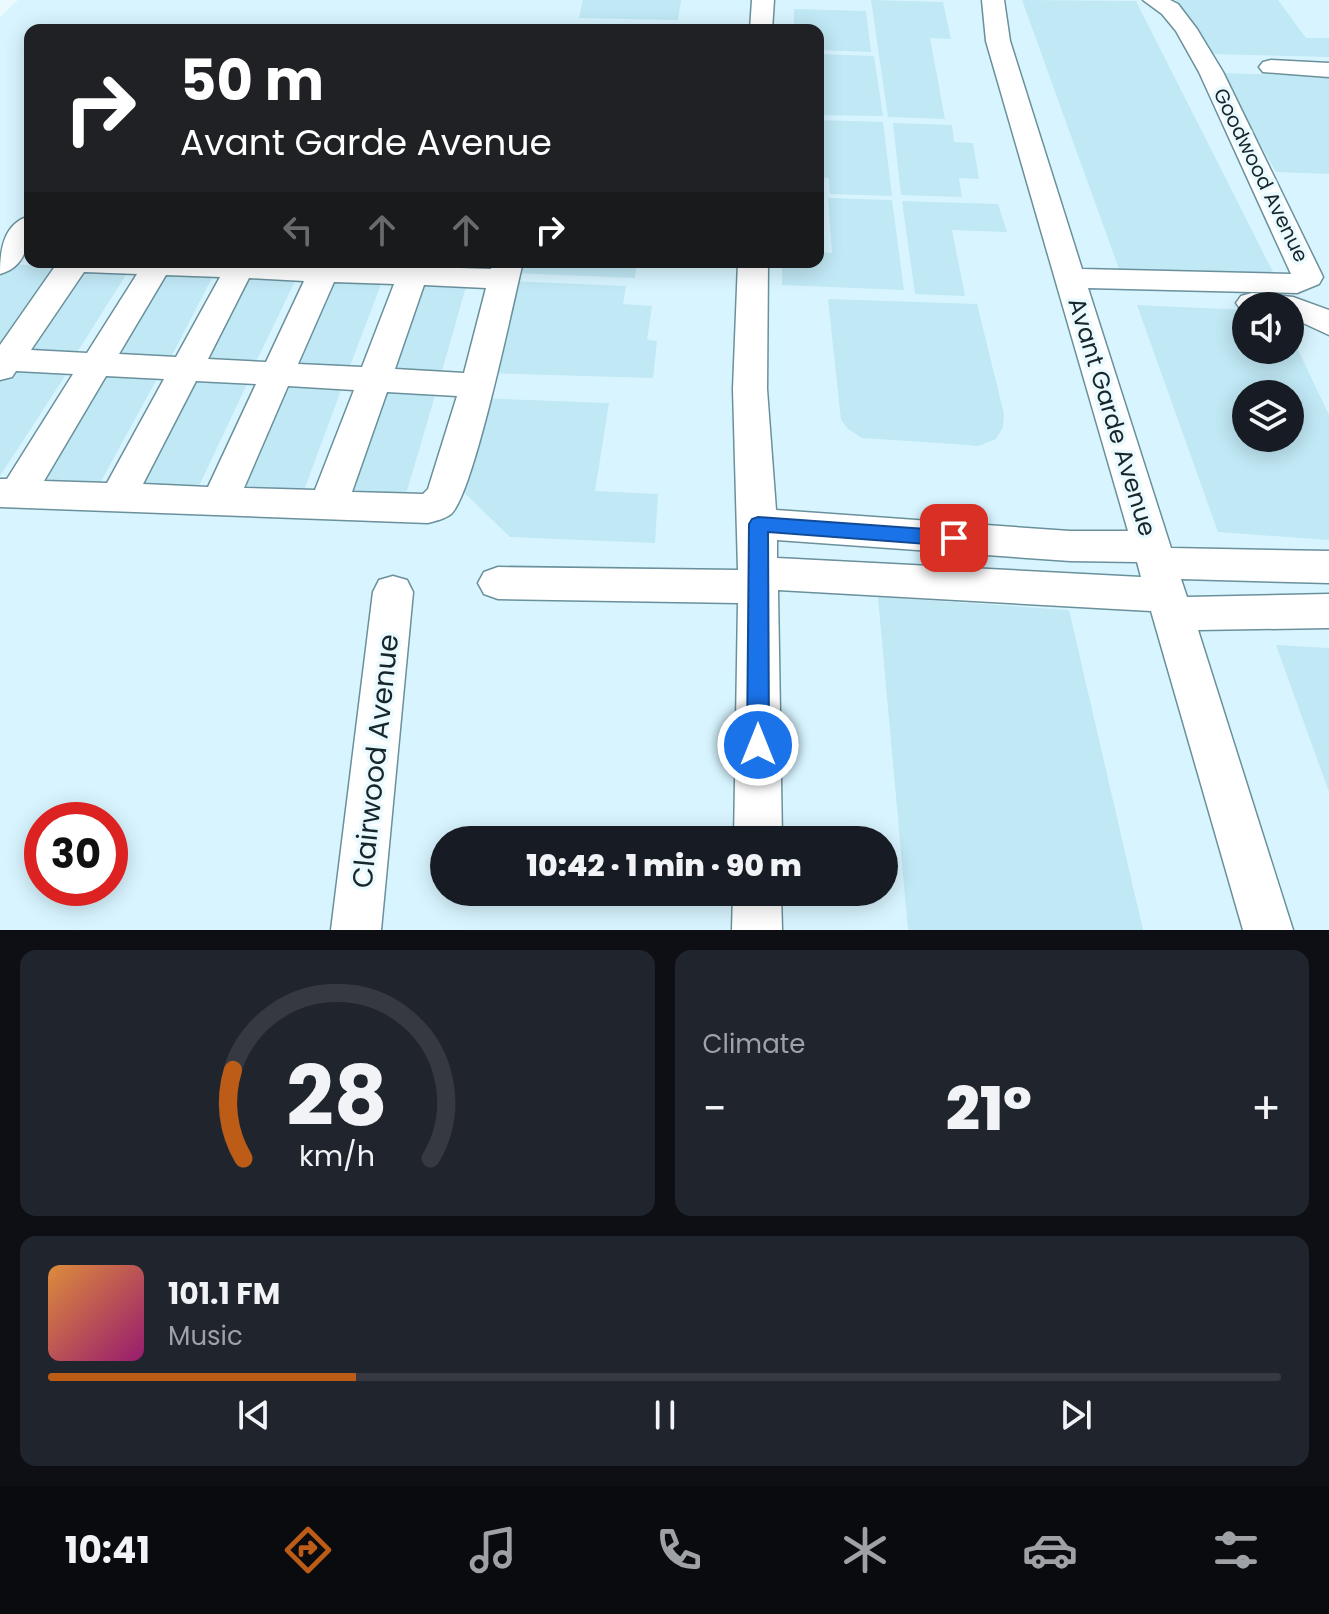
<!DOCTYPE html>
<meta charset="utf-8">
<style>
body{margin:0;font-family:Poppins,sans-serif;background:#20242c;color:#f1f3f6;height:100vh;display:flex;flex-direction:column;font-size:30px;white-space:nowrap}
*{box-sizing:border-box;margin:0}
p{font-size:26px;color:#9ea1a6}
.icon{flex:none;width:44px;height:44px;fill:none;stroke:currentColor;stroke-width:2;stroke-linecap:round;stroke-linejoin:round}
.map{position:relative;height:930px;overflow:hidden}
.side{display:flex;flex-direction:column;gap:20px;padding:20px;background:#0d0f14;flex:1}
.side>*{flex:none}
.hud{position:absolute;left:24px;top:24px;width:800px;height:244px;border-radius:16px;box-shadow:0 4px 20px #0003;background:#202124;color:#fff;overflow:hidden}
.tools{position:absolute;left:1232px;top:292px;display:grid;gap:16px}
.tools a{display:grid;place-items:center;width:72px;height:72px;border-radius:50%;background:#171b24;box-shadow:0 4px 20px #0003;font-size:40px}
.speed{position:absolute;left:24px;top:802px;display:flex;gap:16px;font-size:40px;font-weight:700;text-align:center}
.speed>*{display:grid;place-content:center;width:104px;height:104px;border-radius:50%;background:#171b24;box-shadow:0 4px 20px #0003;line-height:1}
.speed .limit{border:12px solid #d22;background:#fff;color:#111}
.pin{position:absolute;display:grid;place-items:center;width:68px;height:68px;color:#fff;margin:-34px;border-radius:16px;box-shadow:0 4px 12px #0006}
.me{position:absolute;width:88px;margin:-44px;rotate:0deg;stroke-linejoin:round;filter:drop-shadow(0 0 6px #0008)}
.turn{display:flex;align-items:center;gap:28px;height:168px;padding:0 24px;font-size:36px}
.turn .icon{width:104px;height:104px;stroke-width:2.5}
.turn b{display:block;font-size:56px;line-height:68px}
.lanes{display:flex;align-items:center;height:76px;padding:0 24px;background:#0003;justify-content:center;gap:40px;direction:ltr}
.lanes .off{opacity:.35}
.big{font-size:60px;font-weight:800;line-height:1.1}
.side .widget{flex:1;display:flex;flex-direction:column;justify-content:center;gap:12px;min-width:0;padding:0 28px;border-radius:16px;background:#20242c}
.side .dial{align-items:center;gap:0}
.dial svg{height:208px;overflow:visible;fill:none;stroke:#363941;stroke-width:7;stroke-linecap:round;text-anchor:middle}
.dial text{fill:#f1f3f6;stroke:none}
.song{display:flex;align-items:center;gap:24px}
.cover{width:96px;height:96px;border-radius:12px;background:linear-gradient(135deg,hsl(30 70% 55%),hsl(320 70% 35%))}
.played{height:8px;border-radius:4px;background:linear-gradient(90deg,#bc5c17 25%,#363941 25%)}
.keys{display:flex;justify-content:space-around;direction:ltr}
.heat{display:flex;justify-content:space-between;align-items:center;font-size:44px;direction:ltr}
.side .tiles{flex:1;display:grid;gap:20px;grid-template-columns:1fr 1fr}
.widget:last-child{grid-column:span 2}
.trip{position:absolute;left:430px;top:826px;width:468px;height:80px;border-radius:40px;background:#171b24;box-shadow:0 4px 20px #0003;font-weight:800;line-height:80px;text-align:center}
.tab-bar{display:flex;height:128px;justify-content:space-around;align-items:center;background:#090b0e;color:#9ea1a6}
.tab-bar .icon{width:56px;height:56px}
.tab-bar .active{color:#bc5c17}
.tab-bar b{font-size:36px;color:#f1f3f6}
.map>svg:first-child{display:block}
</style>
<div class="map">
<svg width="1329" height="930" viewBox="0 0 1329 930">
<rect width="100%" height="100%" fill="#eafaff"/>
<path fill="#d8f5ff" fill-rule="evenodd" d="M18,0h1311v930h-1329v-913zM30,30h788v232h-788zM1246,306h44v44h-44zM1246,394h44v44h-44zM42,820h68v68h-68zM444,840h440v52h-440z"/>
<path fill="#c0e8f5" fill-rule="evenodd" d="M583,0h98l-3,20 -99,-2z
M871,0l72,2 8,37 -21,-1 15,81 -57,-2z
M1022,0l114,1 138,273 -155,-5z
M1176,0h102l28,38h23v19l-121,-3z
M794,9l72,2 5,41 -53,-2v-20h-24z
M577,25l87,1v4h-89z
M818,54l56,2 9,60 -65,-1z
M1220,73l109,3v98l-53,-2z
M818,120l65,2 9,74 -62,-2 -1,-16 -11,-1z
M893,123l59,2 2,17 19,1 6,36 -20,-1 3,19 -61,-2z
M828,198l64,2 12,90 -122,-5v-23h36v-10l14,1z
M902,201l96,3 9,28 -55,-2 13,66 -50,-2z
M419,262h55l-3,9 -55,-3z
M513,262h124l-2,16 -125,-5z
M10,264l57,3 -67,87v-78z
M75,265l56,2 -55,87 -60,-3z
M156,269l59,3 -45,87 -64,-3z
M241,272l57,3 -42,87 -60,-2z
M328,276l55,3 -33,87 -62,-3z
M413,280l54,3 -25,88 -58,-2z
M506,281l120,5 -3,18 29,2 -5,34 10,1 -4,37 -171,-5z
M828,299l149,5 27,110 -1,13 -7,12 -18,7 -24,-2 -92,-6 -14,-9 -7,-9z
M1137,305l109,5v40h44v-17l39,82v125l-111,-8zM1246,394h44v44h-44z
M4,369l63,4 -67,103v-102z
M94,373l64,4 -59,108 -70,-4z
M185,378l64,2 -51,108 -71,-3z
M276,381l67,4 -40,108 -74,-3z
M375,385l62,4 -33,112 -70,-4z
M476,398l133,5 -14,88 63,3 -3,49 -145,-6 -58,-56z
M878,597l191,13 74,320h-235z
M1276,645l53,3v144z"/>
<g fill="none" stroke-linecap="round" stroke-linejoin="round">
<g stroke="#6a909c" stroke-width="3">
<path id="minor" d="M752,0h22l-2,30h-22z
M982,0h22l6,41 72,228 209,5 -92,-202 -23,-41 -14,-17 -19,-14h27l8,4 19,25 26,43 100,205 -4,7 -22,9 -209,-5 83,260 158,3v32l-148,-4 6,18 142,-3v34l-131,2 95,300h-50l-92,-319 -373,-21 4,250h-48l4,-237 -240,-4 -14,-5 -6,-11 6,-11 14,-5 240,3 -5,-181 5,-127h30l-1,127 9,121 294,21h58l-142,-490zM777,540l293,21 67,1 4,15 -364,-19z
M1271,60l58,3v14l-66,-5 -4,-5 4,-5z
M30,216c0,24 -3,51 -30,58 0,-23 3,-51 30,-58z
M58,262h285l58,4 1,-4h30l-2,5 61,2 2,-7h30c-10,40 -49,232 -72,252 -6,5 -16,7 -23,9l-428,-16v-28h7l66,-105 -57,-3 -4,6 -12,3v-35zM84,272l53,2 -50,79 -56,-3zM166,275l54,2 -44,80 -57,-3zM249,278l55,3 -38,81 -58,-3zM334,282l60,2 -32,83 -64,-3zM424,285l62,3 -22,85 -69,-4zM106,376l58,3 -57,104 -63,-2zM196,381l60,3 -48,103 -65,-3zM288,386l66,4 -39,100 -71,-2zM387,392l70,4 -29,93 -5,5 -71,-2z
M1252,293l41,4 36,13v25l-39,-18v-11h-44v5l-5,-1 -5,-7 5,-7z
M393,576l14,4 6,12 -32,338h-50l42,-338 6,-12z
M733,892h48l1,38h-50z"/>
</g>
<use href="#minor" fill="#fff" fill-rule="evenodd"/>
</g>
<path fill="#1a73e8" stroke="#114b97" stroke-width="2" d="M758,517l196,14 7,2 3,5 -3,6 -7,2 -186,-14 1,213 -3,7 -8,3 -8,-3 -3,-7 2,-221 3,-5z"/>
<g text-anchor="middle" stroke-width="7" stroke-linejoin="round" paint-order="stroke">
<g font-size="20" fill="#17262b" stroke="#eafaff">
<text transform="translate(1261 175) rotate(64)" y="7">Goodwood Avenue</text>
</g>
<g font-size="24" fill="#17262b" stroke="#eafaff">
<text transform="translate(1112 417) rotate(73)" y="8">Avant Garde Avenue</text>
</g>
<g font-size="28" fill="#17262b" stroke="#eafaff">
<text transform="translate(375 761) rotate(-84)" y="10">Clairwood Avenue</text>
</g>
</g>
</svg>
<div class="tools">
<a><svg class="icon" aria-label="sound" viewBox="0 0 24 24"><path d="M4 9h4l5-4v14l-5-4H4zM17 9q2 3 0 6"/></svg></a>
<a><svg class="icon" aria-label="layers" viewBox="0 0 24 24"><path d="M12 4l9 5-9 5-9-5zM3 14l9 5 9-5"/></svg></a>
</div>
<div class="speed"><div class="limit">30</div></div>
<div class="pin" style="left:954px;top:538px;background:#d93025"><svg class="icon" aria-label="arrive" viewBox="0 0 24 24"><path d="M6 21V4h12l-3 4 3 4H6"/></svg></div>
<svg class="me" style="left:758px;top:745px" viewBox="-20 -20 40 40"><circle r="17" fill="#1a73e8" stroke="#fff" stroke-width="3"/><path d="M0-11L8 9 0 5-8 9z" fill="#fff"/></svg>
<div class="trip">10:42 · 1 min · 90 m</div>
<div class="hud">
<div class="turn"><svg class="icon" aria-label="right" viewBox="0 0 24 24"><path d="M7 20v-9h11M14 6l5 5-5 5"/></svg><div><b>50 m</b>Avant Garde Avenue</div></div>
<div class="lanes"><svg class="icon off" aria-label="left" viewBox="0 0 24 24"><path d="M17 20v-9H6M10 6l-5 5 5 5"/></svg><svg class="icon off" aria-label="ahead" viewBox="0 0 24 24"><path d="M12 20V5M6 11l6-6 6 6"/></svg><svg class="icon off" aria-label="ahead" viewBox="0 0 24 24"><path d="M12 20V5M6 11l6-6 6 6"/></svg><svg class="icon" aria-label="right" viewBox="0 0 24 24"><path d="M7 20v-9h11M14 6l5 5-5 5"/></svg></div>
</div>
</div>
<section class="side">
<div class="tiles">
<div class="widget dial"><svg viewBox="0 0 100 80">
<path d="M14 69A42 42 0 1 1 86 69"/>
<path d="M14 69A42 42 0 0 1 10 35" stroke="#bc5c17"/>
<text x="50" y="56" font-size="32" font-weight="700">28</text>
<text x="50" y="72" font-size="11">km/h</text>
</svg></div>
<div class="widget"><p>Climate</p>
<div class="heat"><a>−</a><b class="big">21°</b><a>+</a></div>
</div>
<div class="widget">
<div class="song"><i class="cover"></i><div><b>101.1 FM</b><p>Music</p></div></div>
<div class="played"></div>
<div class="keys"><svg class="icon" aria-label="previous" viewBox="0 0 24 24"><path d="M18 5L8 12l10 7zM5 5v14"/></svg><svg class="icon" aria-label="pause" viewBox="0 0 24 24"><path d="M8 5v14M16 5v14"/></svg><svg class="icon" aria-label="next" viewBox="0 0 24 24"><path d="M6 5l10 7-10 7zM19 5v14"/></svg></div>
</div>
</div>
</section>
<nav class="tab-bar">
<b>10:41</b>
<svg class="icon active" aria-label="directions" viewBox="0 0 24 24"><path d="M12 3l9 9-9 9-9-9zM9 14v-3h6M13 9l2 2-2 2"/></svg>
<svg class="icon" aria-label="music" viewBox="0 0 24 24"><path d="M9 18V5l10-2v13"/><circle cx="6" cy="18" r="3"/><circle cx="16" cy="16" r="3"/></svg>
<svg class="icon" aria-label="phone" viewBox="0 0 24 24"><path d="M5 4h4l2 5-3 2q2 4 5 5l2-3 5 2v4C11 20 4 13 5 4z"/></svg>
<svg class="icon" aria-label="climate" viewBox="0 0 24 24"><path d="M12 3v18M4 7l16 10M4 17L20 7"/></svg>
<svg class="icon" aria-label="car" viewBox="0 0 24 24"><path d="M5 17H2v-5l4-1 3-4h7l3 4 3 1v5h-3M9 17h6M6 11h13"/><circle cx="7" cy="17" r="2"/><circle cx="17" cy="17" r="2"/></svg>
<svg class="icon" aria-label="filters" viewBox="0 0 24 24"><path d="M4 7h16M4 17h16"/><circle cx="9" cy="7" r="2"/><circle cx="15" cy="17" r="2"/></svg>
</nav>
